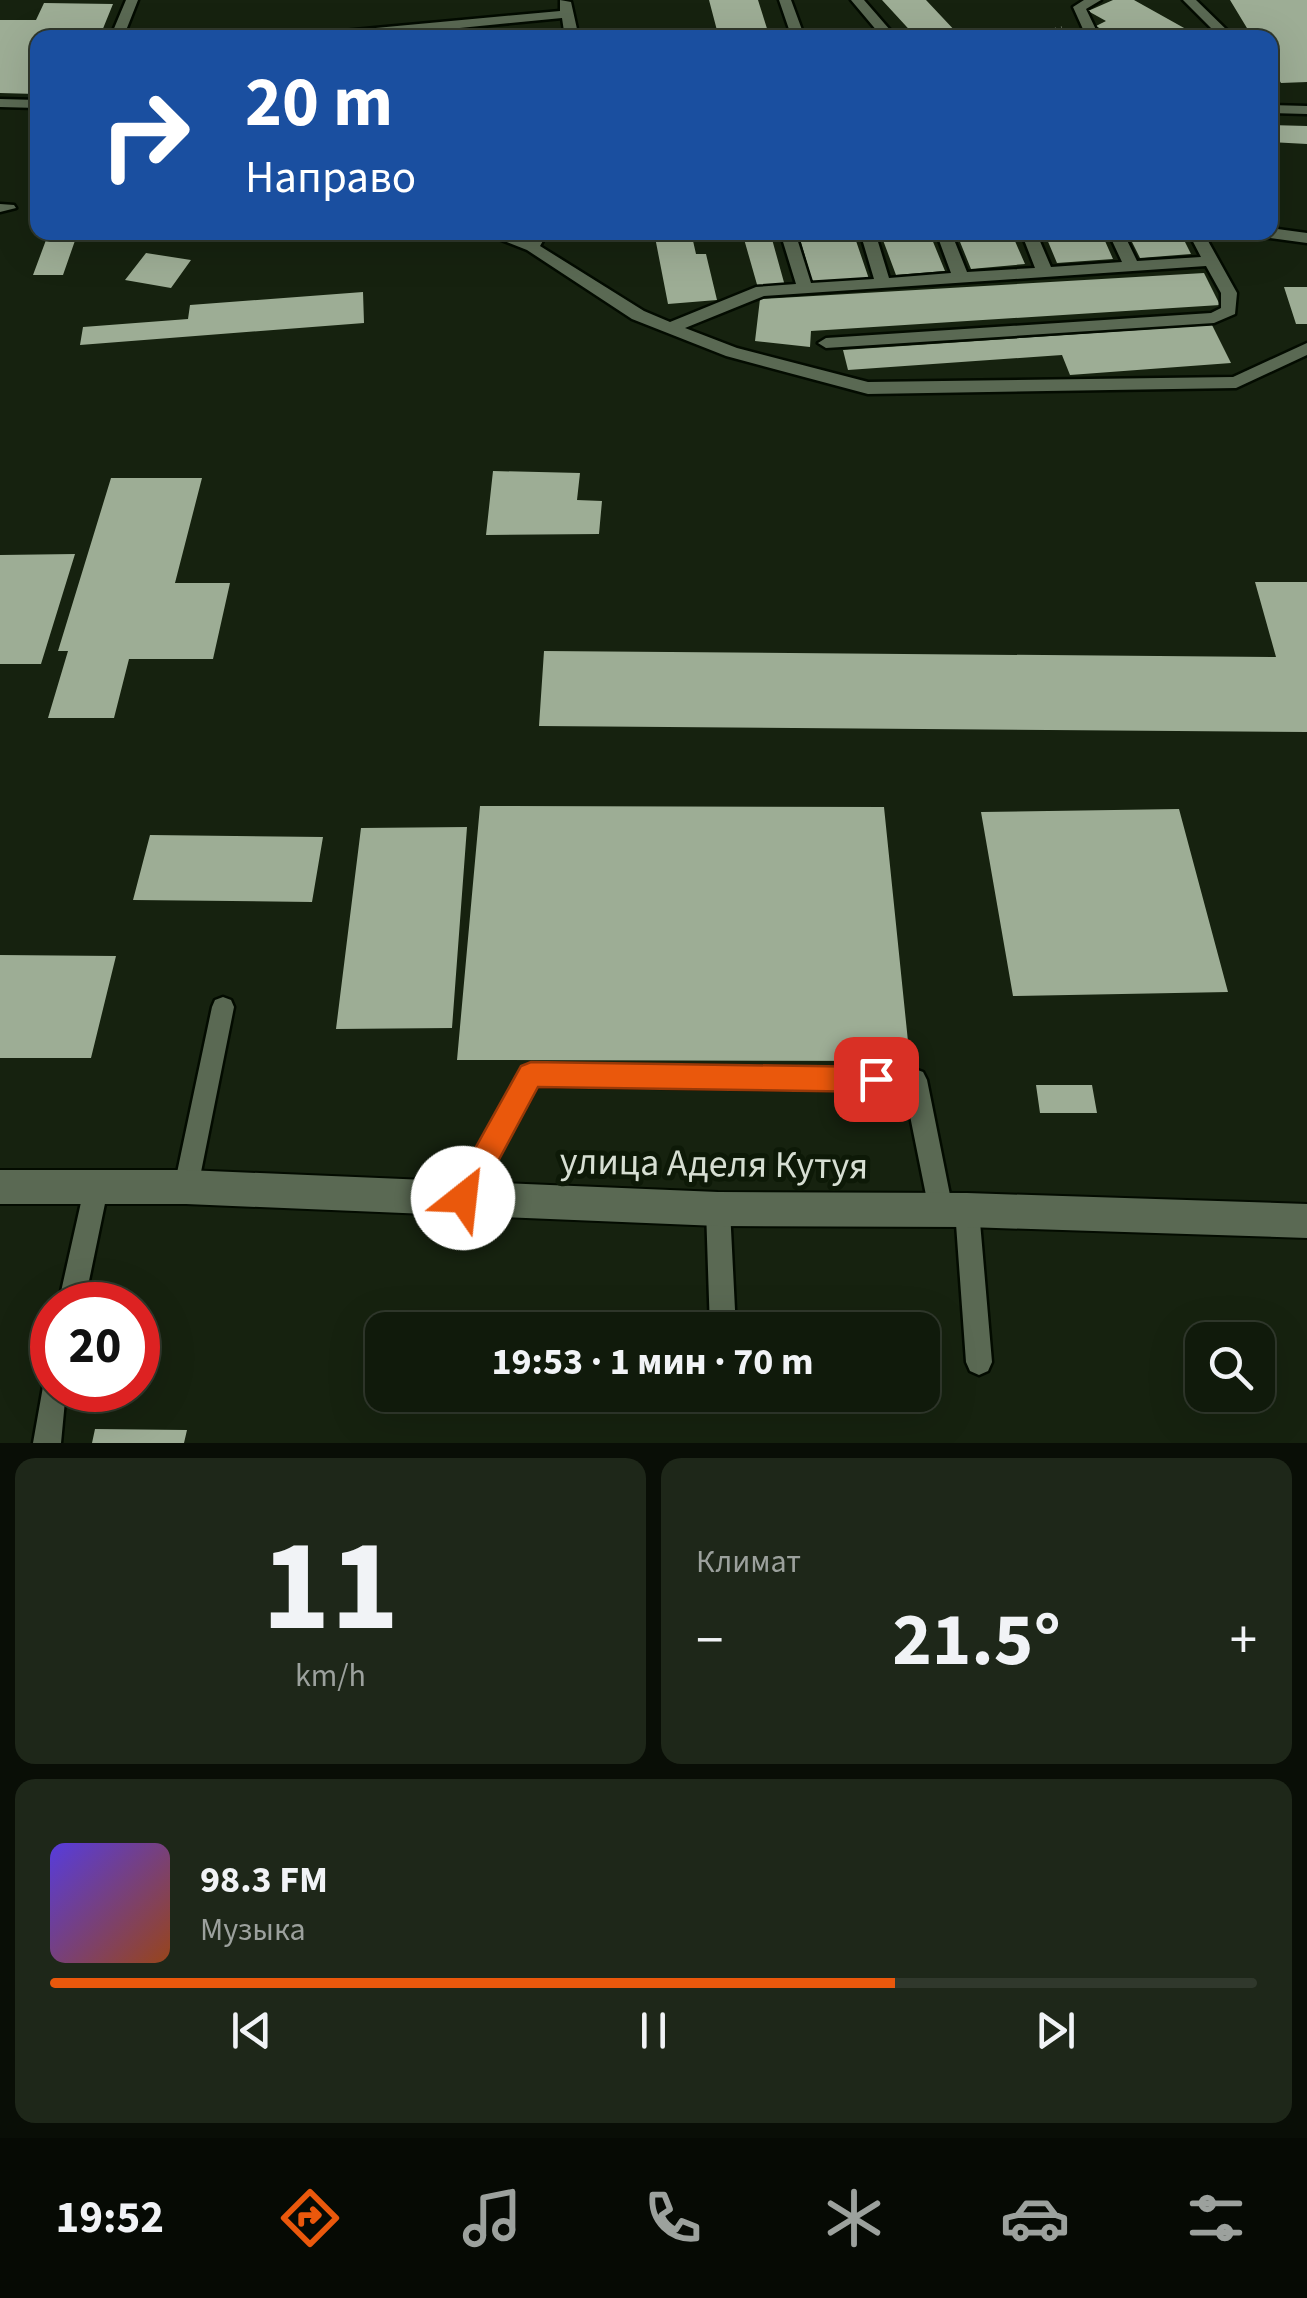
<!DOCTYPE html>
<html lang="ru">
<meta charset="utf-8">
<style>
body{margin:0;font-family:"Source Sans 3",sans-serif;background:#1e2719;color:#f1f3f6;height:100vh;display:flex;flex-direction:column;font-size:38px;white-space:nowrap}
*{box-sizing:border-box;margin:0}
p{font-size:32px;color:#9ca19d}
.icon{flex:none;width:55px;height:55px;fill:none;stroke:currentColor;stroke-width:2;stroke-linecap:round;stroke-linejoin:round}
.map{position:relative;height:1443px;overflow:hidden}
.sheet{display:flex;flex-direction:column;gap:15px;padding:15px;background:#090e06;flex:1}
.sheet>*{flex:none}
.banner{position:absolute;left:30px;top:30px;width:1248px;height:210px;border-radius:20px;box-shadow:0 10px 40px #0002,0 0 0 2px #30382c;background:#1a4fa0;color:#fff;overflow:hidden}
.buttons{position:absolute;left:1185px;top:1322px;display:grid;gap:20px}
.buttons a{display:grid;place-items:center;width:90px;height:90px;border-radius:20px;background:#101a0b;box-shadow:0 10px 40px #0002,0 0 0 2px #30382c;font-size:50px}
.speed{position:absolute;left:30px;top:1282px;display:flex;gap:20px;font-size:50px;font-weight:700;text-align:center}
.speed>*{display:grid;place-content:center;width:130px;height:130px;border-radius:50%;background:#101a0b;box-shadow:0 10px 40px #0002,0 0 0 2px #30382c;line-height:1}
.speed .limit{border:15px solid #d22;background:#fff;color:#111}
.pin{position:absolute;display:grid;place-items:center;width:85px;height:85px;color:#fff;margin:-42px;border-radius:20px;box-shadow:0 5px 15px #0006}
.me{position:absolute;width:110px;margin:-55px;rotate:29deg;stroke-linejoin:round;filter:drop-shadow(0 0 8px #0008)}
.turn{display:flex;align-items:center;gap:35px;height:210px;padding:0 50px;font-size:45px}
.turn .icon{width:130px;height:130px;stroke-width:2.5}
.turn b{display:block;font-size:70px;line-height:85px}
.big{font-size:75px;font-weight:700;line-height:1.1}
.sheet .tile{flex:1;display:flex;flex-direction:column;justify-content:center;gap:15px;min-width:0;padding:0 35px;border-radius:20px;background:#1e2719}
.sheet .dial{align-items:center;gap:0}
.dial b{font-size:130px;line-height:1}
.song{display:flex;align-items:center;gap:30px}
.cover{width:120px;height:120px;border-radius:15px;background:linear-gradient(135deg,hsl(250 70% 55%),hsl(20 70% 35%))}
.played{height:10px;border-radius:5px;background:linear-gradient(90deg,#ea580c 70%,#30382c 70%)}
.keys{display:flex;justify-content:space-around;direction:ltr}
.heat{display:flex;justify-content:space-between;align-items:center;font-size:55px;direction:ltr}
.sheet .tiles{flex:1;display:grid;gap:15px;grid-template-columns:1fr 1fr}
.tile:last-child{grid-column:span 2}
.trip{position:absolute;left:365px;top:1312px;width:575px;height:100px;border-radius:20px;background:#101a0b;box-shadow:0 10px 40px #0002,0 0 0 2px #30382c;font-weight:700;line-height:100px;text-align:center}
.dock{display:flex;height:160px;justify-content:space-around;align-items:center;background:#060a04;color:#9ca19d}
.dock .icon{width:70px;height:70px}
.dock .current{color:#ea580c}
.dock b{font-size:45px;color:#f1f3f6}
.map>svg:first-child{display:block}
</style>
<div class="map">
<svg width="1307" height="1443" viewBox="0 0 1307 1443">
<rect width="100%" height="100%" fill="#16220f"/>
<path fill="#9dad95" d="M709,0h49l12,38h-51z
M882,0h44l32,34 -41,4z
M1113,0h21l68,38h-86l-20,-12 10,-5 -18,-10z
M1230,0h77v82l-26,1 -11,-18v-27h-17z
M44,3l69,1 -11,27h-38l-3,7h-23l-2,56 -36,-1v-73h36z
M1270,125l37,1v18l-37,-2z
M49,232h29l-15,43h-30z
M654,232h37l5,22h10l11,46 -49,4z
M742,232h28l15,54 -27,2z
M798,232h55l16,47 -56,5z
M880,232h49l16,39 -49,4z
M956,232h55l14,32 -54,5z
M1044,232h57l12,27 -56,4z
M1127,232h53l11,22 -51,4z
M146,253l45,7 -20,28 -46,-8z
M1204,273l16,32 -409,26 -1,16 -55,-6 5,-42z
M1284,287h23v37h-11z
M363,292l1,31 -284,22 3,-18 105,-8 2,-14z
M1212,325l19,38 -161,12 -8,-20 -214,15 -5,-20z
M493,471l87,2 -3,27 25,1 -3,33 -113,1z
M111,478h91l-27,105h55l-17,76h-84l-15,59h-66l20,-67h-10z
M75,554l-34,110h-41v-109z
M1255,582h52v150l-768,-6 5,-75 732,6z
M480,806l404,1 26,254 -453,-1z
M1179,809l49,183 -215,4 -32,-184z
M467,827l-15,201 -116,1 25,-201z
M150,835l173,2 -11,65 -179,-2z
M0,955l116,1 -25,102h-91z
M1036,1085h56l5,28h-57z
M95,1429l92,1 -3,13h-92z"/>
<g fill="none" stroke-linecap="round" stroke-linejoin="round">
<g stroke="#030b00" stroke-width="5">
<path id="service" d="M126,0h12l-15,38h-13z
M560,0l11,2 8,36h-14l-3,-20 -203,20h-54l6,-4 249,-23z
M779,0h12l14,38h-13z
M851,0h13l33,38h-14z
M1084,0h17l-15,9 14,29h-13l-14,-31z
M1183,0h13l39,38h-14z
M0,99l38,1v8l-38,-1z
M1270,105l37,1v8l-37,-1z
M0,204l14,1 2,3 -16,4z
M1270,228l37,5v10l-45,-6 -7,-5h15z
M481,232h23l24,9 5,-9h15l-8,14 104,65 26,11 86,-35 40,-3 -16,-52h15l16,51 63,-4 -14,-47h15l14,46 62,-5 -15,-41h15l16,40 68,-4 -14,-36h15l15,35 71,-5 -14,-30h15l14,29 64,-4 -13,-25h15l34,61 -2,21 -21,9 -388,25 -8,-5 8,-5 385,-25 10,-5v-15l-15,-27 -442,30 -79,32 52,20 131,34 365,-5 74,-34v12l-71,33 -368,6 -142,-38 -94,-37 -105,-69z
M223,997l8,3 3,7 -36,180 -3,9 -9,3 -9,-3 -3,-9 38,-180 3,-7z
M531,1064l384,5 8,3 4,8 26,130 -3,9 -9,3 -9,-3 -3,-9 -24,-119 -368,-5 -65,121 -9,3 -9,-3 -3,-9 3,-9 69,-122z
M96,1177l9,3 3,9 -24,116h-26l26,-116 3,-9z
M718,1197l9,3 3,9 6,121h-26l-4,-121 3,-9z
M967,1198l9,3 3,9 13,152 -4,9 -9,4 -9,-4 -4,-9 -11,-152 3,-9z
M52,1377v13h14l-5,53h-28l11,-62z"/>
</g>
<g stroke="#030b00" stroke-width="4">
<path id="minor" d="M0,1170h186l532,22 249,1 340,11v34l-340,-11 -249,-1 -532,-22h-186z"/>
</g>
<path stroke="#5f6959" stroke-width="5" stroke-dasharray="1 5" stroke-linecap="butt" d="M1008,38l58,-10"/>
<use href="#service" fill="#5a6953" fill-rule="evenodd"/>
<use href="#minor" fill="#5a6953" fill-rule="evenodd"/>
</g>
<path fill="#ea580c" stroke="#983908" stroke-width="2.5" d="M531,1062l345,5 10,3 4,9 -4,9 -10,4 -338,-5 -65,121 -10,4 -10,-4 -4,-10 4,-10 68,-122z"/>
<g text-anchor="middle" stroke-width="10" stroke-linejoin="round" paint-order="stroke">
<g font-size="38" fill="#d6ded2" stroke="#0d1907">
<text transform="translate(714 1163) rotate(1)" y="13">улица Аделя Кутуя</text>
</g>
</g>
</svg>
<div class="buttons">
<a><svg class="icon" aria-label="search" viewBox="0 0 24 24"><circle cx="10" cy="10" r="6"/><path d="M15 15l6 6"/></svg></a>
</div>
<div class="speed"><div class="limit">20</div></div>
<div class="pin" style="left:876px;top:1079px;background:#d93025"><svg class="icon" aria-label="arrive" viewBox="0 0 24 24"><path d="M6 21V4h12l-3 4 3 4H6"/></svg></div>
<svg class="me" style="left:463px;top:1198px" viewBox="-20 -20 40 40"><circle r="19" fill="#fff"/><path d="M0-13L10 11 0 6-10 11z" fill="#ea580c"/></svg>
<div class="trip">19:53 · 1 мин · 70 m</div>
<div class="banner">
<div class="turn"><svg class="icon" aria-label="right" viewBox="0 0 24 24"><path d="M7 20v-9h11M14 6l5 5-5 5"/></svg><div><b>20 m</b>Направо</div></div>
</div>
</div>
<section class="sheet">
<div class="tiles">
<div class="tile dial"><b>11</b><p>km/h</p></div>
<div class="tile"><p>Климат</p>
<div class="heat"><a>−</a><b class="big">21.5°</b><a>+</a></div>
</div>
<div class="tile">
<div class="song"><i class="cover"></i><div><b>98.3 FM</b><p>Музыка</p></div></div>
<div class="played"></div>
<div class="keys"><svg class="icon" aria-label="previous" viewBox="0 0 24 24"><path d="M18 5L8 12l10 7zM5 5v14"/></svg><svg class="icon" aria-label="pause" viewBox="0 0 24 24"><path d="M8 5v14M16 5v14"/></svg><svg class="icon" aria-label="next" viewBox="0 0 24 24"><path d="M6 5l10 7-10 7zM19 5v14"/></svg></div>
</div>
</div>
</section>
<nav class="dock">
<b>19:52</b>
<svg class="icon current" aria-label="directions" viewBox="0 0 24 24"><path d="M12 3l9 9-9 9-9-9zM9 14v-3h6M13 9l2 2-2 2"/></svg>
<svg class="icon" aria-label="music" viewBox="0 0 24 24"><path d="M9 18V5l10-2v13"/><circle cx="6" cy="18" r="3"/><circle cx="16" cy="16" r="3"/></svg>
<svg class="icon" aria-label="phone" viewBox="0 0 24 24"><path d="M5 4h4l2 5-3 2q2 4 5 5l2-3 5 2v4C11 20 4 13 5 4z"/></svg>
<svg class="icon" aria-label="climate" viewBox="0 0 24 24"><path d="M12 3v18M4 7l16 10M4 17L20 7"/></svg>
<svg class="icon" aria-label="car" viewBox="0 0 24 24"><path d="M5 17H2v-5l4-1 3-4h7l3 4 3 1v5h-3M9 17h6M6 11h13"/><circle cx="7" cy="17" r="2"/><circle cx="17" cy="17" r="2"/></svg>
<svg class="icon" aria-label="filters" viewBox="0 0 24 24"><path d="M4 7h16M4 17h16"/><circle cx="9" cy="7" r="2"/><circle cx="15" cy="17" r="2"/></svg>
</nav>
